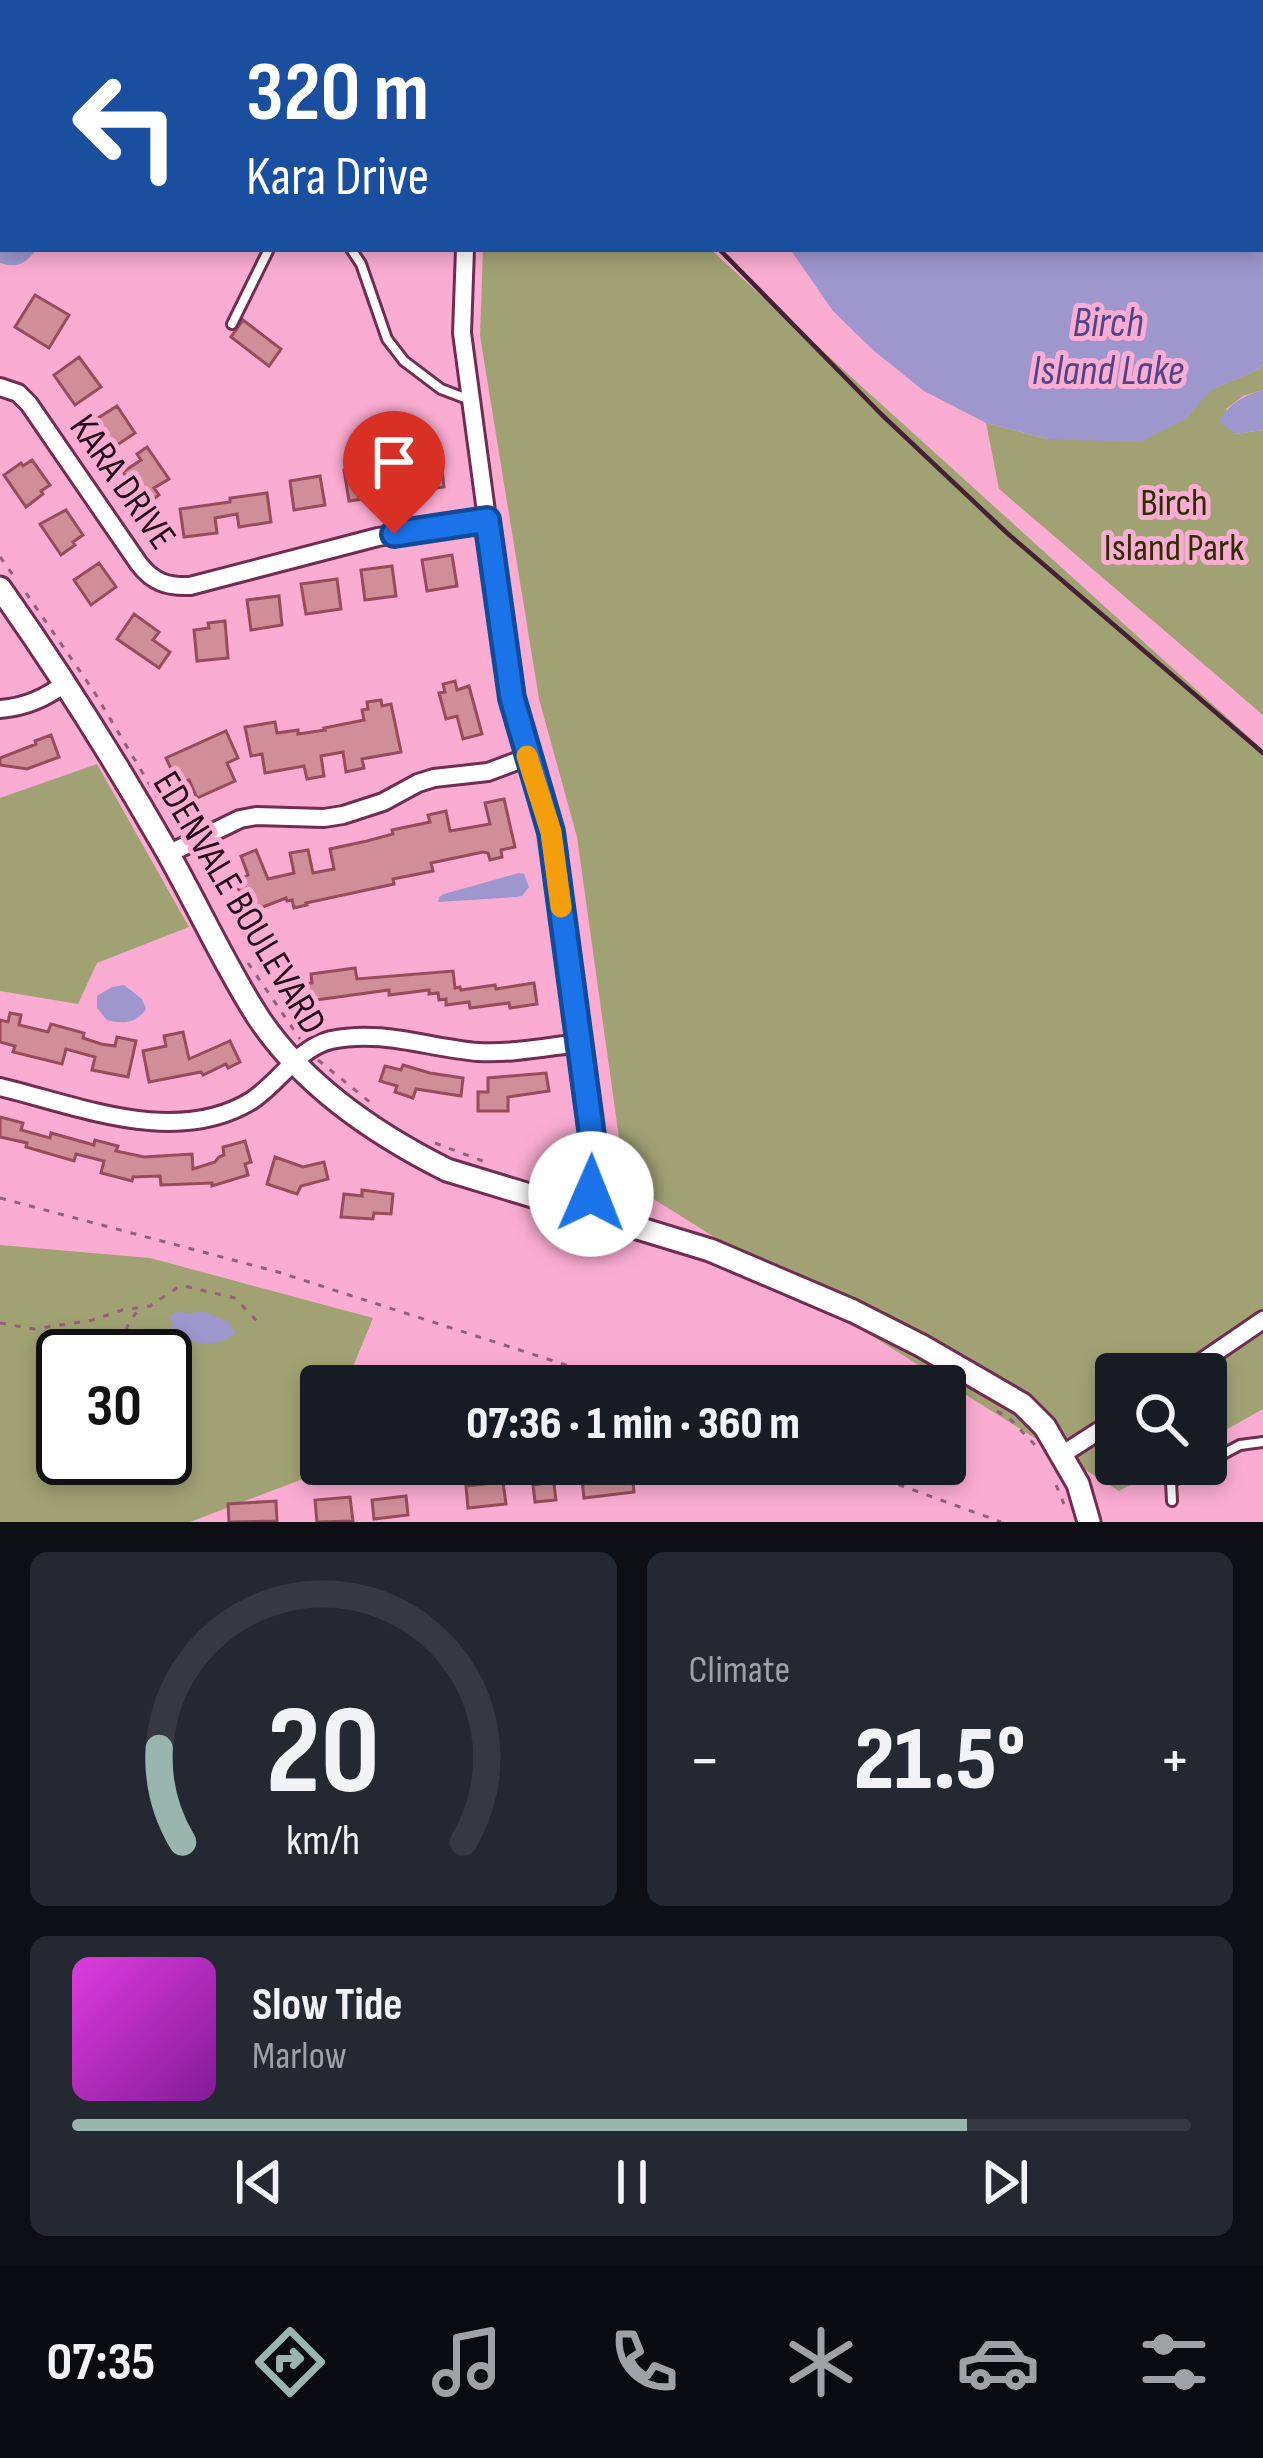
<!DOCTYPE html>
<meta charset="utf-8">
<style>
body{margin:0;font-family:"Sofia Sans Condensed",sans-serif;background:#242831;color:#f1f3f6;height:100vh;display:flex;flex-direction:column;font-size:45px;white-space:nowrap}
*{box-sizing:border-box;margin:0}
p{font-size:39px;color:#9ea1a6}
.icon{flex:none;width:66px;height:66px;fill:none;stroke:currentColor;stroke-width:2;stroke-linecap:round;stroke-linejoin:round}
.map{position:relative;height:1522px;overflow:hidden}
.sheet{display:flex;flex-direction:column;gap:30px;padding:30px;background:#0d0f14;flex:1}
.sheet>*{flex:none}
.guide{position:absolute;left:0px;top:0px;width:1263px;height:252px;box-shadow:0 6px 18px #0003;background:#1a4fa0;color:#fff;overflow:hidden}
.fabs{position:absolute;left:1095px;top:1353px;display:grid;gap:24px}
.fabs a{display:grid;place-items:center;width:132px;height:132px;border-radius:12px;background:#171b24;box-shadow:0 6px 18px #0003;font-size:60px}
.speed{position:absolute;left:36px;top:1329px;display:flex;gap:24px;font-size:60px;font-weight:700;text-align:center}
.speed>*{display:grid;place-content:center;width:156px;height:156px;border-radius:50%;background:#171b24;box-shadow:0 6px 18px #0003;line-height:1}
.speed .limit{border:6px solid #111;border-radius:18px;background:#fff;color:#111}
.pin{position:absolute;display:grid;place-items:center;width:102px;height:102px;color:#fff;margin:-123px -51px;border-radius:50% 50% 50% 0;rotate:-45deg;box-shadow:0 0 12px #0007}
.pin .icon{rotate:45deg}
.me{position:absolute;width:132px;margin:-66px;rotate:1deg;stroke-linejoin:round;filter:drop-shadow(0 0 9px #0008)}
.turn{display:flex;align-items:center;gap:42px;height:252px;padding:0 48px;font-size:54px}
.turn .icon{width:156px;height:156px;stroke-width:2.5}
.turn b{display:block;font-size:84px;line-height:102px}
.big{font-size:90px;font-weight:800;line-height:1.1}
.sheet .tile{flex:1;display:flex;flex-direction:column;justify-content:center;gap:18px;min-width:0;padding:0 42px;border-radius:18px;background:#242831}
.sheet .dial{align-items:center;gap:0}
.dial svg{height:312px;overflow:visible;fill:none;stroke:#363941;stroke-width:7;stroke-linecap:round;text-anchor:middle}
.dial text{fill:#f1f3f6;stroke:none}
.song{display:flex;align-items:center;gap:36px}
.cover{width:144px;height:144px;border-radius:18px;background:linear-gradient(135deg,hsl(300 70% 55%),hsl(290 70% 35%))}
.played{height:12px;border-radius:6px;background:linear-gradient(90deg,#98b5ae 80%,#363941 80%)}
.keys{display:flex;justify-content:space-around;direction:ltr}
.heat{display:flex;justify-content:space-between;align-items:center;font-size:66px;direction:ltr}
.sheet .tiles{flex:1;display:grid;gap:30px;grid-template-columns:1fr 1fr}
.tile:last-child{grid-column:span 2}
.trip{position:absolute;left:300px;top:1365px;width:666px;height:120px;border-radius:12px;background:#171b24;box-shadow:0 6px 18px #0003;font-weight:800;line-height:120px;text-align:center}
.tab-bar{display:flex;height:192px;justify-content:space-around;align-items:center;background:#090b0e;color:#9ea1a6}
.tab-bar .icon{width:84px;height:84px}
.tab-bar .active{color:#98b5ae}
.tab-bar b{font-size:54px;color:#f1f3f6}
.map>svg:first-child{display:block}
</style>
<div class="map">
<svg width="1263" height="1522" viewBox="0 0 1263 1522">
<rect width="100%" height="100%" fill="#fbacd2"/>
<path fill="#a1a274" fill-rule="evenodd" d="M483,249h227l553,501v659l-57,32v-67h-90v90h51l-48,27 -494,-310 -48,-344 -38,-138 -59,-363z
M1263,365v25l-20,6 -17,13 9,25 28,-4v285l-264,-226 -13,-66 62,16 137,-20 25,-29 47,-20z
M97,764l92,163 -92,36 -19,41 -78,-13v-193z
M0,1245l150,13 223,60 -28,68h-24v59l-13,32 -118,45h-190zM63,1356h102v102h-102z"/>
<path fill="#9d97ce" d="M594,0h669v35l-3,1v-33h-666z
M1260,85h3v280l-6,5 -46,20 -26,29 -45,23 -92,-3 -62,-16 -62,-32 -51,-41 -40,-39 -43,-62h470z
M0,174l3,1v74h34c-11,14 -19,20 -37,14z
M1263,390v40l-28,4 -16,-13c11,-18 24,-25 44,-31z
M519,873l5,1 5,13 -7,9 -6,1 -78,5 1,-5 5,-3z
M124,985l18,14 4,10c-10,15 -24,15 -39,11l-10,-12v-12l15,-9z
M179,1311l10,3 13,-3 28,12 5,10c-18,16 -45,13 -63,-4l-2,-13z"/>
<path fill="#cf8e98" stroke="#984b5a" stroke-width="3" d="M35,295l34,20 -20,33 -34,-21z
M243,320l38,29 -12,17 -38,-29z
M79,357l22,30 -26,18 -21,-30z
M117,406l18,27 -27,18 -18,-28z
M147,447l22,32 -15,9 5,7 -14,10 -22,-33 18,-12 -4,-6z
M440,454l4,33 -30,4 -5,-32z
M32,460l18,25 -9,6 2,3 -17,13 -22,-32 17,-12 2,3z
M381,465l4,31 -36,5 -5,-31z
M320,476l5,29 -31,5 -4,-29z
M267,493l4,29 -32,5 -2,-13 -22,4 2,15 -33,4 -4,-28 50,-7v-4z
M66,510l17,25 -10,7 2,3 -14,10 -21,-31z
M452,555l5,31 -30,5 -5,-31z
M99,563l17,24 -25,18 -17,-25z
M392,566l4,30 -31,4 -4,-30z
M337,579l4,30 -35,5 -5,-30z
M279,596l3,29 -31,5 -4,-30z
M134,614l25,18 -6,8 17,12 -11,16 -42,-29z
M225,621l3,37 -31,3 -3,-31 15,-2 -1,-5z
M455,681l2,9 12,-4 13,48 -19,5 -6,-23 -11,3 -7,-26 6,-1 -2,-8z
M381,700l1,6 9,-2 10,48 -39,7 2,9 -18,4 -3,-20 -22,4 3,20 -17,3 -3,-13 -39,7 -3,-19 -11,2 -6,-29 30,-5 2,11 21,-3v4l27,-4 -1,-2 40,-8 -2,-10 6,-1 -1,-7z
M226,731l12,27 -11,5 8,18 -38,17 -8,-18 -11,4 -12,-26z
M51,735l8,22 -32,12 -27,-4v-7l36,-14 -1,-3z
M504,799l11,48 -14,3 1,7 -12,3 -2,-7 -5,-1 -52,11 2,8 -40,8 1,5 -88,19 1,2 -13,3 -2,-8 -5,1 -1,-3 -31,12 -3,-7 -7,2 -10,-25 13,-5 -7,-19 15,-6 12,29 26,-6 -4,-20 18,-3 5,23 21,-4 -4,-20 37,-8 26,-7 -1,-4 38,-8 -2,-7 18,-4 4,20 40,-7 -5,-21z
M355,968l2,11 96,-8 2,17 5,-1 1,3 34,-5 1,4 38,-6 3,21 -27,4 -1,-5 -39,5 -1,-6 -23,3v-6l-7,1 -1,-7 -9,1v-4l-40,5v-5l-88,12 -3,-17 14,-2 -1,-9z
M10,1013l11,2 -2,10 29,7 3,-8 33,9 -1,5 18,6 14,2 2,-9 19,4 -8,36 -36,-7 3,-13 -29,-8 -4,15 -49,-12 2,-6 -15,-4v-22l8,2z
M183,1032l6,27 41,-18 10,21 -12,6 -2,-4 -23,11 -2,-3 -52,10 -6,-31 23,-5 -2,-10z
M403,1065l27,8 33,5 -2,18 -45,-7 -3,9 -18,-6 2,-6 -17,-5 5,-15 16,4z
M546,1073l3,18 -41,6v14h-30v-19h10v-14z
M0,1117l23,6 -2,7 29,8 1,-5 43,12 1,-5 23,6 -2,5 28,6 48,-3 1,15 22,-7 4,-5 5,-2 -1,-8 22,-6 6,21 -6,2 3,11 -36,11v-3l-51,2 -1,-9 -27,1 -1,4 -31,-8 3,-12 -28,-7 -2,7 -48,-14 1,-4 -27,-6z
M275,1157l28,10 21,-5 4,17 -27,7 -4,8 -30,-10z
M362,1190l31,4 -2,20 -17,-1 -1,6 -32,-2 3,-23 18,2z
M538,1464h56l1,9 37,-1 2,20 -50,6 -2,-18 -28,4 2,16 -21,2 -2,-17 7,-1z
M503,1482l3,22 -38,4 -2,-22z
M406,1496l2,19 -34,4 -2,-19z
M350,1497l3,24 -36,1 -2,-22z
M276,1501l1,20 -48,1 -1,-18z"/>
<g fill="none" stroke-linecap="round" stroke-linejoin="round">
<g stroke="#702d51" stroke-width="14">
<path id="service" d="M0,56l3,-2
M351,249l10,15 26,75 17,22 37,28 29,11
M232,324l37,-75
M1206,1463l34,-18 23,-3
M1172,1501l-1,-19 33,-18"/>
</g>
<g stroke="#702d51" stroke-width="22">
<path id="minor" d="M503,3l1,-3
M0,41l3,3
M465,249l-3,84 44,327 15,74 30,98 43,319 1,22 -8,39
M0,387l18,6 11,11 110,160c14,18 28,23 51,22l188,-49 109,-17
M0,709c26,-2 45,-11 66,-26
M168,854l72,-35 16,-3 68,2 19,-3 40,-13 35,-19 16,-5 54,-6 40,-15
M0,1087c79,19 176,60 251,14 28,-18 47,-53 80,-61 51,-11 97,8 147,12 33,2 68,-5 101,-9
M1184,1374l79,-54
M1063,1454l53,-34"/>
</g>
<g stroke="#702d51" stroke-width="27">
<path id="tertiary" d="M0,588c58,82 111,166 161,253 34,58 61,120 97,176 45,68 117,117 189,153l263,80 143,61 69,35 100,58 23,23 33,57 11,38"/>
</g>
<path stroke="#955f7a" stroke-width="3" stroke-dasharray="6 9" stroke-linecap="butt" d="M0,557l13,18
M26,593l67,97 64,107
M248,963l52,76
M318,1060l53,43
M435,1143l53,20
M0,1198l278,74 353,114
M0,1323l34,6 59,-9 29,-10 28,-4 27,-18 7,-2 51,12 23,24
M128,1345c-5,-18 1,-23 12,-37
M997,1411l13,8 25,26
M842,1464l159,58
M1056,1485l8,19"/>
<use href="#service" stroke="#fff" stroke-width="8"/>
<use href="#minor" stroke="#fff" stroke-width="16"/>
<use href="#tertiary" stroke="#fff" stroke-width="21"/>
<path stroke="#442134" stroke-width="4.5" d="M495,0l2,3
M719,249l163,166 125,118 256,220"/>
</g>
<g fill="none" stroke-linecap="round" stroke-linejoin="round">
<g stroke="#114b97" stroke-width="30">
<path id="route" d="M394,534l93,-14 25,178 39,134 43,319 1,22 -4,21"/>
</g>
<use href="#route" stroke="#1a73e8" stroke-width="21"/>
<path stroke="#f59e0b" stroke-width="21" d="M527,756l24,76 10,75"/>
</g>
<g text-anchor="middle" stroke-width="10" stroke-linejoin="round" paint-order="stroke">
<g font-size="39" fill="#230817" stroke="#fbacd2">
<text transform="translate(124 481) rotate(55)" y="14">KARA DRIVE</text>
<text transform="translate(241 902) rotate(59)" y="14">EDENVALE BOULEVARD</text>
</g>
<g font-size="39" fill="#2e2d00" stroke="#fbacd2">
<text x="1174" y="515">Birch<tspan x="1174" dy="45">Island Park</tspan></text>
</g>
<g font-size="42" font-style="italic" fill="#51458a" stroke="#fbacd2">
<text x="1108" y="336">Birch<tspan x="1108" dy="48">Island Lake</tspan></text>
</g>
</g>
</svg>
<div class="fabs">
<a><svg class="icon" aria-label="search" viewBox="0 0 24 24"><circle cx="10" cy="10" r="6"/><path d="M15 15l6 6"/></svg></a>
</div>
<div class="speed"><div class="limit">30</div></div>
<div class="pin" style="left:394px;top:534px;background:#d93025"><svg class="icon" aria-label="arrive" viewBox="0 0 24 24"><path d="M6 21V4h12l-3 4 3 4H6"/></svg></div>
<svg class="me" style="left:591px;top:1194px" viewBox="-20 -20 40 40"><circle r="19" fill="#fff"/><path d="M0-13L10 11 0 6-10 11z" fill="#1a73e8"/></svg>
<div class="trip">07:36 · 1 min · 360 m</div>
<div class="guide">
<div class="turn"><svg class="icon" aria-label="left" viewBox="0 0 24 24"><path d="M17 20v-9H6M10 6l-5 5 5 5"/></svg><div><b>320 m</b>Kara Drive</div></div>
</div>
</div>
<section class="sheet">
<div class="tiles">
<div class="tile dial"><svg viewBox="0 0 100 80">
<path d="M14 69A42 42 0 1 1 86 69"/>
<path d="M14 69A42 42 0 0 1 8 45" stroke="#98b5ae"/>
<text x="50" y="56" font-size="32" font-weight="700">20</text>
<text x="50" y="72" font-size="11">km/h</text>
</svg></div>
<div class="tile"><p>Climate</p>
<div class="heat"><a>−</a><b class="big">21.5°</b><a>+</a></div>
</div>
<div class="tile">
<div class="song"><i class="cover"></i><div><b>Slow Tide</b><p>Marlow</p></div></div>
<div class="played"></div>
<div class="keys"><svg class="icon" aria-label="previous" viewBox="0 0 24 24"><path d="M18 5L8 12l10 7zM5 5v14"/></svg><svg class="icon" aria-label="pause" viewBox="0 0 24 24"><path d="M8 5v14M16 5v14"/></svg><svg class="icon" aria-label="next" viewBox="0 0 24 24"><path d="M6 5l10 7-10 7zM19 5v14"/></svg></div>
</div>
</div>
</section>
<nav class="tab-bar">
<b>07:35</b>
<svg class="icon active" aria-label="directions" viewBox="0 0 24 24"><path d="M12 3l9 9-9 9-9-9zM9 14v-3h6M13 9l2 2-2 2"/></svg>
<svg class="icon" aria-label="music" viewBox="0 0 24 24"><path d="M9 18V5l10-2v13"/><circle cx="6" cy="18" r="3"/><circle cx="16" cy="16" r="3"/></svg>
<svg class="icon" aria-label="phone" viewBox="0 0 24 24"><path d="M5 4h4l2 5-3 2q2 4 5 5l2-3 5 2v4C11 20 4 13 5 4z"/></svg>
<svg class="icon" aria-label="climate" viewBox="0 0 24 24"><path d="M12 3v18M4 7l16 10M4 17L20 7"/></svg>
<svg class="icon" aria-label="car" viewBox="0 0 24 24"><path d="M5 17H2v-5l4-1 3-4h7l3 4 3 1v5h-3M9 17h6M6 11h13"/><circle cx="7" cy="17" r="2"/><circle cx="17" cy="17" r="2"/></svg>
<svg class="icon" aria-label="filters" viewBox="0 0 24 24"><path d="M4 7h16M4 17h16"/><circle cx="9" cy="7" r="2"/><circle cx="15" cy="17" r="2"/></svg>
</nav>
